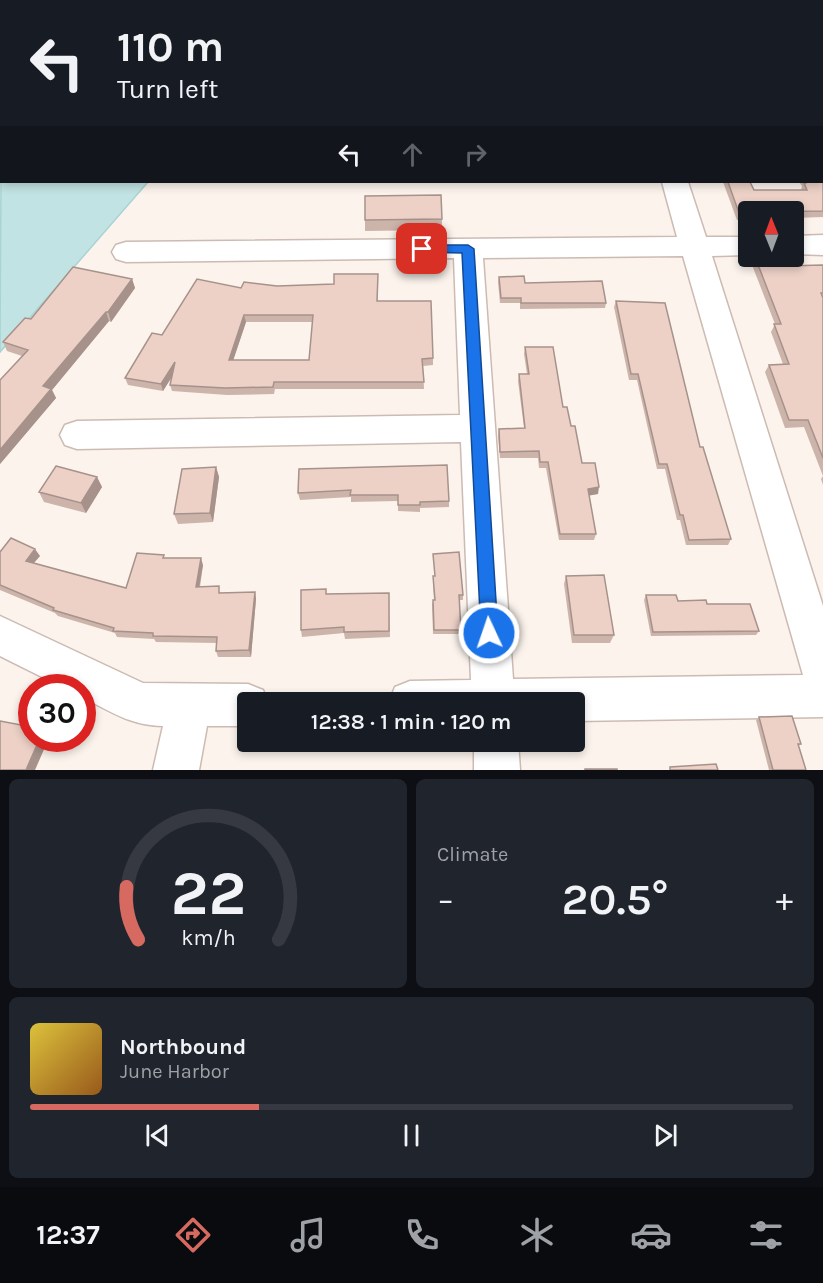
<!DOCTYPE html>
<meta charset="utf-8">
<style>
body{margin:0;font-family:Karla,sans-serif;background:#20242c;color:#f1f3f6;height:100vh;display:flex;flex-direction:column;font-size:22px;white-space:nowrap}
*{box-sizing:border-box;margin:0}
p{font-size:20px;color:#9ea1a6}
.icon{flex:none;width:33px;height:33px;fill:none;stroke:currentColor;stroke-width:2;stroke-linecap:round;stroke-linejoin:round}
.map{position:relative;height:770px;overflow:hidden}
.drawer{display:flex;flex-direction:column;gap:9px;padding:9px;background:#0d0f14;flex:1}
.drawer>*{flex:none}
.top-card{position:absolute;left:0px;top:0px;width:824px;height:183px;box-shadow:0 3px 9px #0003;background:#171b24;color:#f1f3f6;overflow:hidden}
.needle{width:39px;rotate:359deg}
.fabs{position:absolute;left:738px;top:201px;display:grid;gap:12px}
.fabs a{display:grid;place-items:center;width:66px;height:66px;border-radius:6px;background:#171b24;box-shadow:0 3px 9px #0003;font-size:30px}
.speed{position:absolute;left:18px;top:674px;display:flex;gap:12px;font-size:30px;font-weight:700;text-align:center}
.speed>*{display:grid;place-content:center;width:78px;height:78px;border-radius:50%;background:#171b24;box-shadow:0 3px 9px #0003;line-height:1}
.speed .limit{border:9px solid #d22;background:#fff;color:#111}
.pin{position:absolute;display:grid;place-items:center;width:51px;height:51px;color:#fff;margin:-26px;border-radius:12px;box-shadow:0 3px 9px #0006}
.me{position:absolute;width:66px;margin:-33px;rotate:357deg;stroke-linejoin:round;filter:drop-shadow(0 0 4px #0008)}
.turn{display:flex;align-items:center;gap:21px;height:126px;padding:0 18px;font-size:27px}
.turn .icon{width:78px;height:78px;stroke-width:2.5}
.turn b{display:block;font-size:42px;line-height:51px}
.lanes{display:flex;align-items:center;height:57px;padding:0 18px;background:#0003;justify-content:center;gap:30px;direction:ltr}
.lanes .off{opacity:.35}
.big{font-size:45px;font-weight:600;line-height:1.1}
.drawer .card{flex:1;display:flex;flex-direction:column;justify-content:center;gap:9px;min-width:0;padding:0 21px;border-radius:9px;background:#20242c}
.drawer .dial{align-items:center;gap:0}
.dial svg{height:156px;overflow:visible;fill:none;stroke:#363941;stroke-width:7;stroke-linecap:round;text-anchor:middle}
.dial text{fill:#f1f3f6;stroke:none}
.song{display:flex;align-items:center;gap:18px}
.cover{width:72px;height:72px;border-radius:9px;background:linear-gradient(135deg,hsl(50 70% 55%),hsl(30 70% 35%))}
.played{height:6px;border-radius:3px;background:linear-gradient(90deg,#d66a60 30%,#363941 30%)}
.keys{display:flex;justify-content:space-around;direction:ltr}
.heat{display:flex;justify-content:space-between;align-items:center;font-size:33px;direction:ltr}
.drawer .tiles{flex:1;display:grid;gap:9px;grid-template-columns:1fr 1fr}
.card:last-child{grid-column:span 2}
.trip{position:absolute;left:237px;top:692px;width:348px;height:60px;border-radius:6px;background:#171b24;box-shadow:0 3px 9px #0003;font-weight:600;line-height:60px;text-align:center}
.menu{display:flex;height:96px;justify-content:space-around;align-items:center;background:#090b0e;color:#9ea1a6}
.menu .icon{width:42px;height:42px}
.menu .on{color:#d66a60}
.menu b{font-size:27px;color:#f1f3f6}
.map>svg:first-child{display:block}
</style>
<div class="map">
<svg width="823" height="770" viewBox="0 0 823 770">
<rect width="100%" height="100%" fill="#fbf3ec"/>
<path fill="#c2e3e3" stroke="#a9d3d4" stroke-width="1.5" d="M1,173l1,9h146l-148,170z"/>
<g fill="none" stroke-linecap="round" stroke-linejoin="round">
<g stroke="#ccbbb3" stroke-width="3">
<path id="minor" d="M768,0h20l1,2h-21z
M822,13h1v12h-1z
M822,71h1v16h-1z
M662,182h26l18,55h42v18l-36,1 111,350v111l-249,4v-19h-185l6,-15 15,-6 61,-1 -10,-238 -384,7 -12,-4 -5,-10 5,-10 12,-4 383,-6 -6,-157 -328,4 -10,-3 -4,-7 4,-7 10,-3 551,-5zM683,256l120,419 -290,4 -30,-421z
M823,235v20l-29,-1v-18z
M0,616l143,67 105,1 15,6 5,12h-20v24h-41l-8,44h-46l10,-44c-34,-1 -51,-14 -81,-29v-10h-20l-62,-31z
M474,741h44l2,29h-46z"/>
</g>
<use href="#minor" fill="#fff" fill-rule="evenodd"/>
</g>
<path fill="#ccb4ab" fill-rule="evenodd" d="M316,0h165v2h-166z
M510,0h52l-1,2h-50z
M653,0h106v2h-105z
M823,134v83l-29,1v-6h-46v8h-11l-14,-38h27l4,8h47l1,-4 -3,-4h23z
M442,219v11l-77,1v-11z
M755,257l30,9 38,-1v220l-2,-6 2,-3 -19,-49 -19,1 -20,-56 4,-7 14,-1 -12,-32 4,-8 -23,-59z
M499,277l107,26 -1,5 -85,1v-6h-20l-2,-21z
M132,279l3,9 -24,34 -2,-1 -57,69 4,8 -56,66 22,-108 -15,-5 -4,-9 28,-23z
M378,281v20l55,57v7l-10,1 1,23h-149l-1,5 -47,1 -55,-4 -2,-6 1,-8 -8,14 -35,-6 -3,-7 37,-43 79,-47 93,-4zM246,322h67l-4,38h-76z
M616,301l84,146 31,92 -3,6h-42l-6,-25h-3l-12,-51h-8l-20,-89h-8l-15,-73z
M525,347l38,60 8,19 11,37 16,31 -9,1 7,39 -2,6h-35l-13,-72h-7l-1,-10h-38l-2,-22 1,-7 25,-1 -6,-47 1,-7h8l-3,-20z
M216,467l3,10 -6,45 -35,2 -4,-10z
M299,469l150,32v6l-29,1v4l-22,-1v-10l-47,1v-5l-51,3 -2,-7z
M97,477l5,10 -16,26 -42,-11 -5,-10z
M0,552l40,4 -6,7 92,25 39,-30 38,7 -3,22 22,6 33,-1 1,7 -5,58h-33l-2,-6 1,-8 -61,-1 -2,-3 -37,-2 -2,-4 -57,-17 -3,-3 -55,-23z
M433,554l30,41v5h-3v34h-27l-1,-30 2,-4 -1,-19v-5h2z
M566,576l48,59 -4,8h-38l-8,-59z
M389,593l1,44 -45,2 -1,-6 -42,4 -1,-7 26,-36z
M646,595l32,6 29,3 52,27 -3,4 -105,1 -7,-36z
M759,717l42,27 -3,2 8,24h-37l-13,-50z"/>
<path fill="#a6928b" d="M2,126v9l-2,1v-9z
M132,279l3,9 -24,34 -3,-10z
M106,312l3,9 -57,69 4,8 -56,66v-14l43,-64z
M244,315l2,7 -15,45 -2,-7z
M175,362l2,7 -14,22 -2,-7z
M216,467l3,10 -6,45 -3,-9z
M97,477l5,10 -16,26 -5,-10z
M599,487l-1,7 -11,2 1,-7z
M35,549l5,7 -10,11 -4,-6z
M201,558l2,7 -5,29 -2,-7z
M255,592l1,7 -5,58 -2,-7z
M40,738h9l-14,32h-9z"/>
<path fill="#edd1c7" stroke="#a6928b" stroke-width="1.5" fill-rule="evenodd" d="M67,0h141l-1,2h-142z
M316,0h71l-1,2h-71z
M442,0h38l-1,2z
M658,0h62l1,2h-62z
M822,26h1v20l-1,-2z
M2,53v73l-2,1 1,-42h-1v-31z
M822,132l1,2v77l-75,1v1h-9l-11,-31h22l4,8h53l-3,-7h2v-1h16z
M441,195l1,24 -77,1v-24z
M781,256l4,10 38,-1v28h-2l2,5v160l-15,-38h-19l-20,-55 20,-1 -15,-40h7l-26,-67z
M73,267l59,12 -24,33h-2l-63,74 8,3 -51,61v-70l28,-30 -25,-8 22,-24 6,1z
M334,274h44l-1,27h54l2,57 -11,1 2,23h-150l-1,5 -48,1 -55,-3 5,-23 -14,22 -36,-6 27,-45 10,2 35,-56 44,9 3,-6 33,4 57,-2zM244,315h69l-4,45h-80z
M524,276l1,7 77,-2 4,22h-85v-5h-20l-2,-21z
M616,301l49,2 35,144h3l28,92 -42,1 -6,-25h-3l-13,-51h-8l-21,-90h-7z
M525,347h28l10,60h4l4,19h4l7,37h13l4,24 -11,2 8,45h-36l-12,-72h-8l-1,-11 -39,1 -1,-23 26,-1 -6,-54h10z
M447,465l2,36 -29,1v3h-22v-10h-48l1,-5 -53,3 1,-24z
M56,466l41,11 -16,26 -42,-11z
M216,467l-6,46 -36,1 8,-45z
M11,538l24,11 -9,12 100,27 11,-35 27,2 -1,3h38l-5,29 23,-1v7l36,-1 -6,58 -33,1 1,-14 -64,-1v-3l-40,-2 1,-3 -61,-18 1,-2 -54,-23v-33z
M459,552l4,43h-4l2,35h-27l-1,-30h2l-2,-24h2l-2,-22z
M604,575l10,60h-40l-8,-59z
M326,589v5l63,-1v38l-45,1v-5l-43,3v-40z
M646,595h30l2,6 28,-1 1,4h43l9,27 -106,1z
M792,716l9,28h-3l8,26h-33l-14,-53z
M0,721l32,6v11h8l-14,32h-26z
M716,764l2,6h-48v-3z
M585,769h32v1h-32z"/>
<path fill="#1a73e8" stroke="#114b97" stroke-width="1.5" d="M422,245h46l6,4 24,384 -3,5 -6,3 -6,-3 -2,-5 -19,-380 -44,-1v-6z"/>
</svg>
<div class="fabs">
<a><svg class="needle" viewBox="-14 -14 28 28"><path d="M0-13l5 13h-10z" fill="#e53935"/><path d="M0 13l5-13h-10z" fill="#9ea1a6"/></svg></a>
</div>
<div class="speed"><div class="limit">30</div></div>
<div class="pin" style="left:422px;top:249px;background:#d93025"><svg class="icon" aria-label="arrive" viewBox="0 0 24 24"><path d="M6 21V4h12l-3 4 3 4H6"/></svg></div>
<svg class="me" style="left:489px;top:633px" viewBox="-20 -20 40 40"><circle r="17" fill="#1a73e8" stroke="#fff" stroke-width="3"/><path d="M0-11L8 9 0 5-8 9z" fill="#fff"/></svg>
<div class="trip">12:38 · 1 min · 120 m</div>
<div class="top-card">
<div class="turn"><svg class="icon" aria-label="left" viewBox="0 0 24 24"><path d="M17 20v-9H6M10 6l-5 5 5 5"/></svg><div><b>110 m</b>Turn left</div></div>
<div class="lanes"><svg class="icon" aria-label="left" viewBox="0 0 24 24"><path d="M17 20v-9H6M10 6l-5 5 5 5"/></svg><svg class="icon off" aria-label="ahead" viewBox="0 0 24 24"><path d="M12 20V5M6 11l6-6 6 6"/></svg><svg class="icon off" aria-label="right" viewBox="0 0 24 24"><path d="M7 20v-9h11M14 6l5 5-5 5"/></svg></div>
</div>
</div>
<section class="drawer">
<div class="tiles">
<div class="card dial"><svg viewBox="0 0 100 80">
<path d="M14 69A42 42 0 1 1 86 69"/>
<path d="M14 69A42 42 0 0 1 8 42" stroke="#d66a60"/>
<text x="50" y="56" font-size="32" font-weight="700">22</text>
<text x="50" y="72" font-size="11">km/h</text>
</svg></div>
<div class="card"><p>Climate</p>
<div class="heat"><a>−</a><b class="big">20.5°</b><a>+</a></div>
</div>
<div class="card">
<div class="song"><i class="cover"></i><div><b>Northbound</b><p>June Harbor</p></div></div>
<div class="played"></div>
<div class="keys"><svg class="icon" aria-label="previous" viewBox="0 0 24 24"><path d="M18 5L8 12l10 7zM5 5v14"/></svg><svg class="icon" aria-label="pause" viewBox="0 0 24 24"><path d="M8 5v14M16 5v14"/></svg><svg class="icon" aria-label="next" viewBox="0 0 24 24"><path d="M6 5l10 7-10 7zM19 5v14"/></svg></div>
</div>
</div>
</section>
<nav class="menu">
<b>12:37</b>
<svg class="icon on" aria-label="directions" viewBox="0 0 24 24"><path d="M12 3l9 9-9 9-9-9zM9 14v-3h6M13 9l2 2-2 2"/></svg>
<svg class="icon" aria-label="music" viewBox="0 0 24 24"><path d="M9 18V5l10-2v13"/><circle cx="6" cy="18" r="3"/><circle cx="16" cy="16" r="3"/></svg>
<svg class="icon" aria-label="phone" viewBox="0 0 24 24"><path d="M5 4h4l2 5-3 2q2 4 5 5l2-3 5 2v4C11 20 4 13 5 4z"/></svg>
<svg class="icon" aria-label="climate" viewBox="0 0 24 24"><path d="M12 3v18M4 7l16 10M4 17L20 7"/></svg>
<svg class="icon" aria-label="car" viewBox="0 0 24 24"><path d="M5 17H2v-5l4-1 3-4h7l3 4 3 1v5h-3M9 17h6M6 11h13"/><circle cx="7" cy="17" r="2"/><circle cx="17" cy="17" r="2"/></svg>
<svg class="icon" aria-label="filters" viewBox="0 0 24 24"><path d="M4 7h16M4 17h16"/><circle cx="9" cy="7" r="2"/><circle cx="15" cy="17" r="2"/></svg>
</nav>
